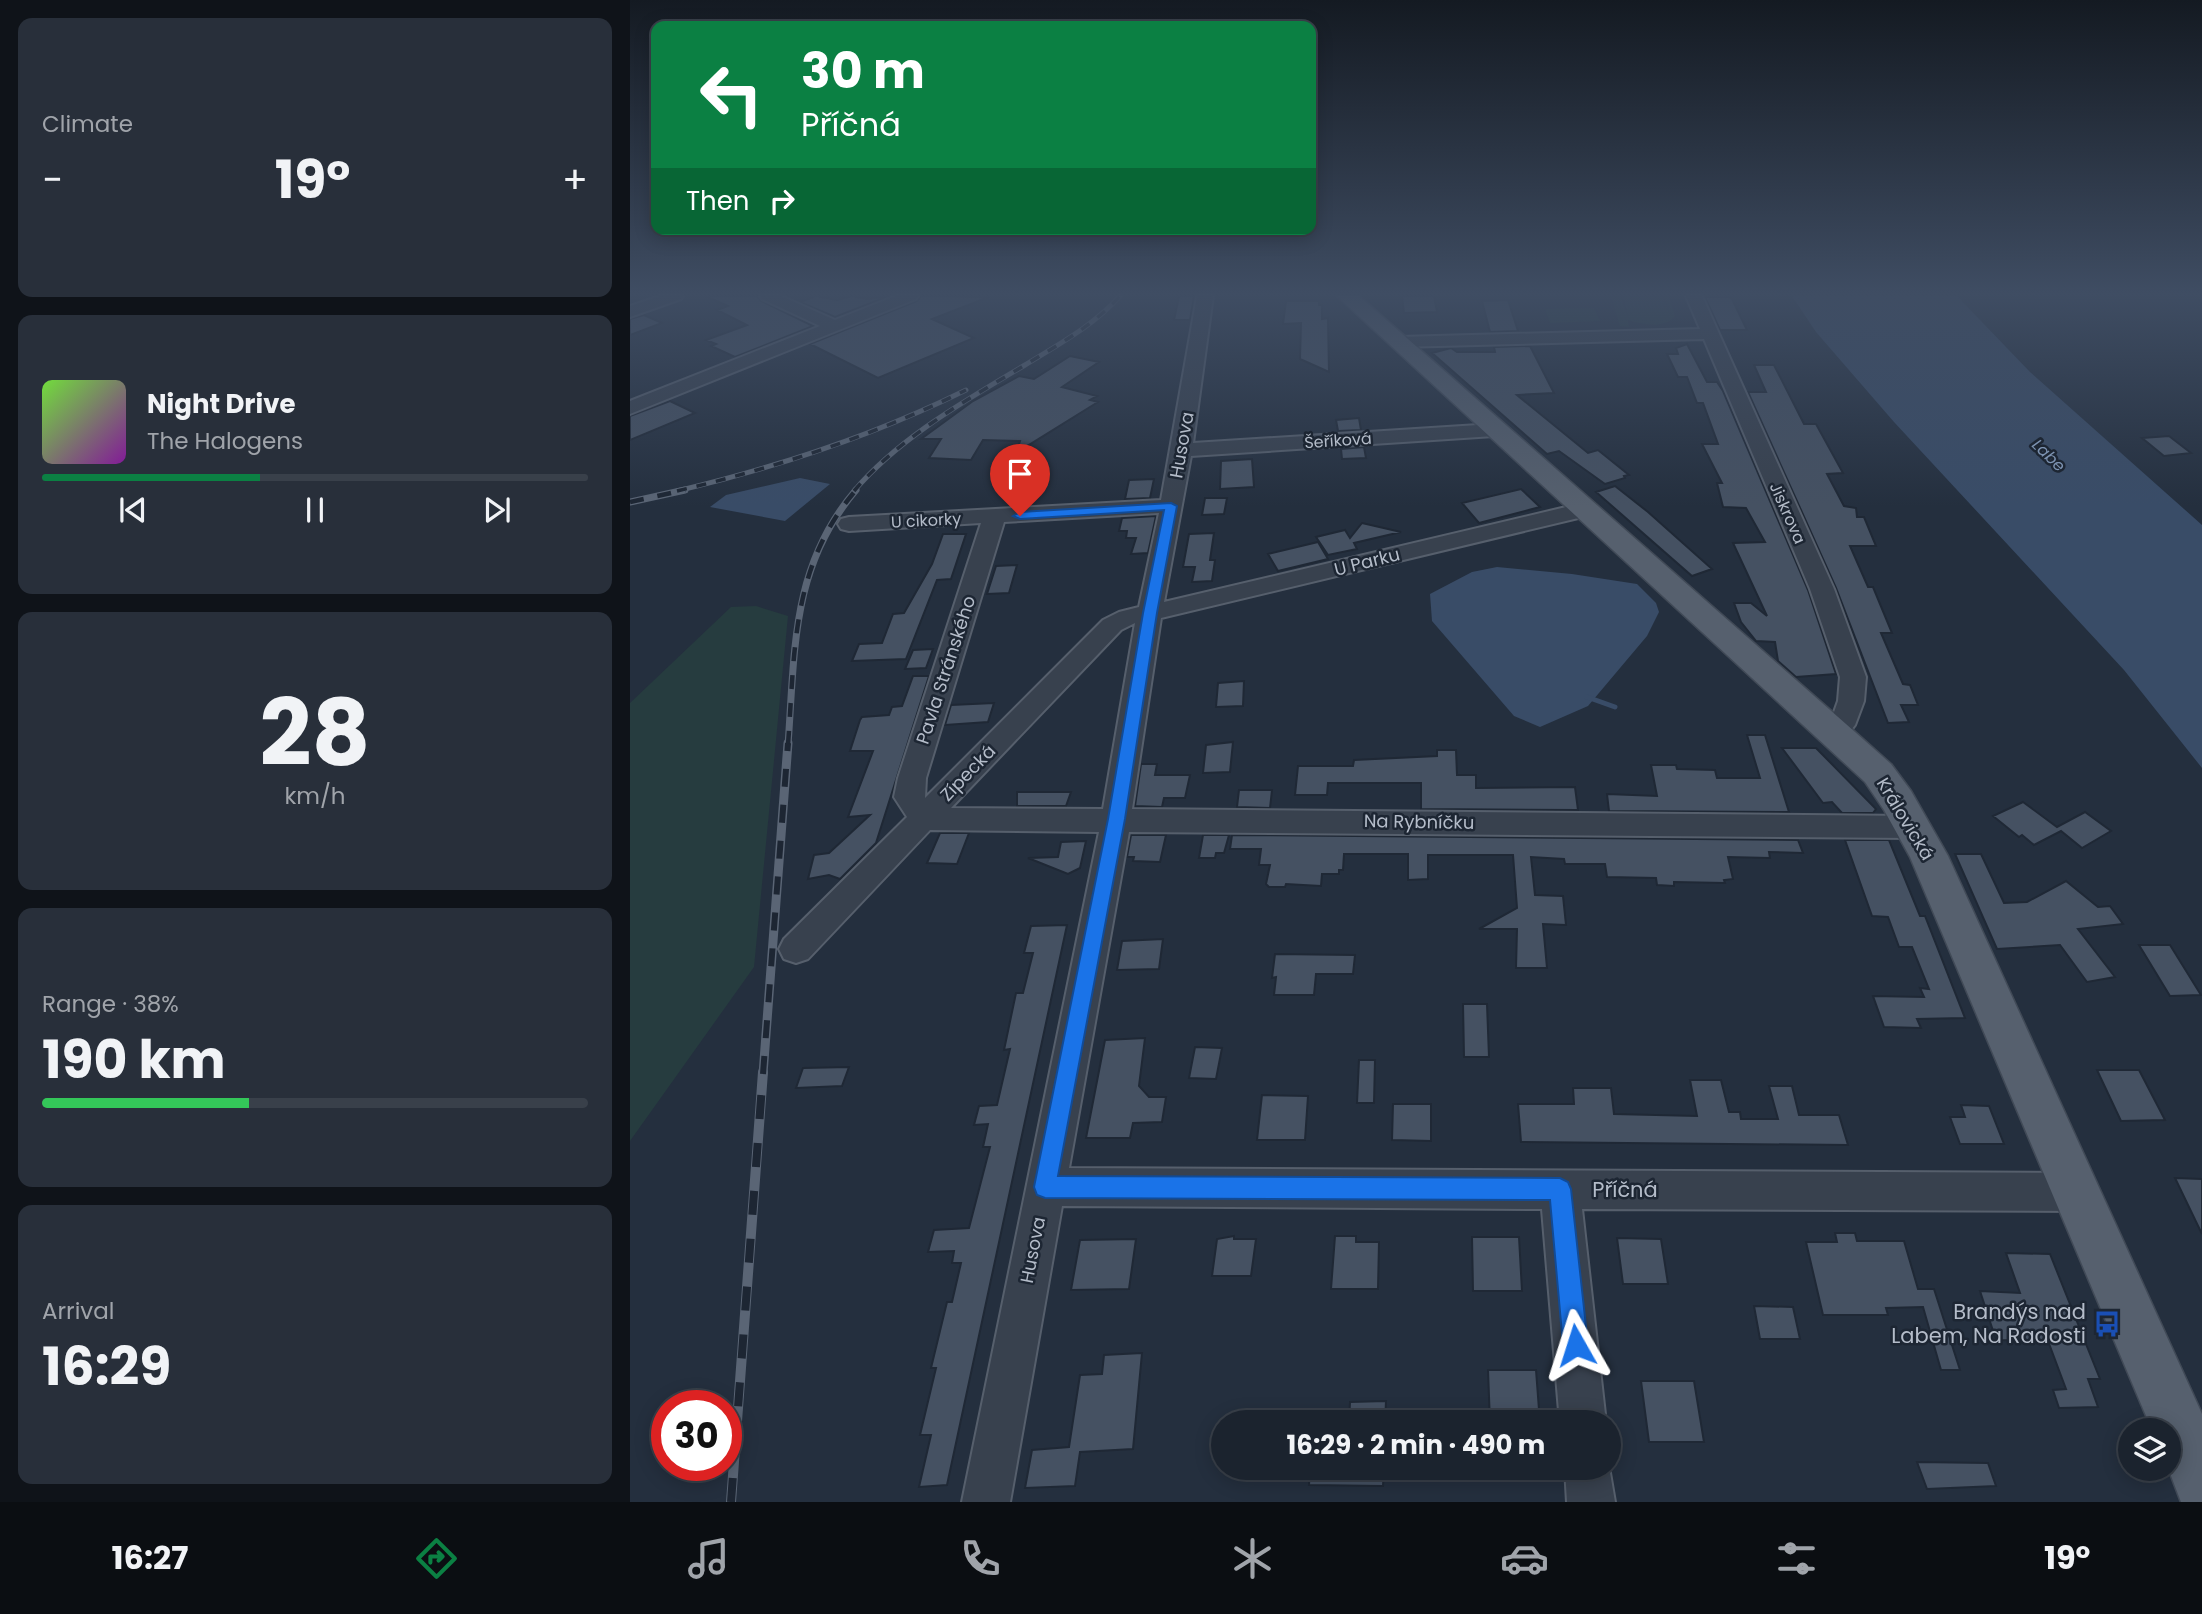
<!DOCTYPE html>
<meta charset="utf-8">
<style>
body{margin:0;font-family:Poppins,sans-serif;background:#282f3a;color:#f1f3f6;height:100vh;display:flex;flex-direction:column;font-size:26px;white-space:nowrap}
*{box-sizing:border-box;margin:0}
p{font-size:23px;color:#a0a4aa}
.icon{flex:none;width:38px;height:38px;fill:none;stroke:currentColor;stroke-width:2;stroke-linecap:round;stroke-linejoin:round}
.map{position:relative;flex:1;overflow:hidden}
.panel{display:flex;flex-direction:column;gap:18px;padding:18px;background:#0f1319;width:630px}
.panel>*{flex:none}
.banner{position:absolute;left:21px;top:21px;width:665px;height:214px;border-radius:14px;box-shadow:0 4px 18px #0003,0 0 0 2px #39404a;background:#0b8043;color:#fff;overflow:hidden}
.fabs{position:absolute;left:1488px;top:1418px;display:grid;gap:14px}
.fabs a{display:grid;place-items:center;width:63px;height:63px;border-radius:50%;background:#1b232e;box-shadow:0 4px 18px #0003,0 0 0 2px #39404a;font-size:35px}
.speed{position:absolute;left:21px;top:1390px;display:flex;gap:14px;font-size:35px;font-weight:700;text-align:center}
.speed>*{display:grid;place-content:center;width:91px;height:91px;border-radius:50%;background:#1b232e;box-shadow:0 4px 18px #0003,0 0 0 2px #39404a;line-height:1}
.speed .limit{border:10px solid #d22;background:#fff;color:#111}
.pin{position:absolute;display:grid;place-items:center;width:60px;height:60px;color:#fff;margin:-72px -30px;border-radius:50% 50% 50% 0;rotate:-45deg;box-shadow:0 0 7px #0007}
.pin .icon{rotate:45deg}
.me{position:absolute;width:77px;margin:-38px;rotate:354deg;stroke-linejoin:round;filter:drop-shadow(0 0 5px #0008)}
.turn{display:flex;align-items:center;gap:24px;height:147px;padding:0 35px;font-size:32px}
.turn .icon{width:91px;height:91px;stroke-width:2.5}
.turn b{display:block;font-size:49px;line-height:60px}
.then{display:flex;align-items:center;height:66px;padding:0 35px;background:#0003;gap:14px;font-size:26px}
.big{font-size:52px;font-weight:700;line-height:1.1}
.panel .tile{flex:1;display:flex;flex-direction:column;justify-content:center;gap:10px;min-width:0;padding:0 24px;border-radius:14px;background:#282f3a}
.panel .dial{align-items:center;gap:0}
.dial b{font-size:91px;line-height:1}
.song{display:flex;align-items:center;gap:21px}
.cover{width:84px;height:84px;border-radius:10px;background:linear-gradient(135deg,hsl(100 70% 55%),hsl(290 70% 35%))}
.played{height:7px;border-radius:4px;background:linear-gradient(90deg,#0b8043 40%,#39404a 40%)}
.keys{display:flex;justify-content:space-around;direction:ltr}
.heat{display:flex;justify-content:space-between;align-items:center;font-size:38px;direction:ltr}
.charge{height:10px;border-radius:5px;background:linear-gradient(90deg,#34c759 38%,#39404a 0)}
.trip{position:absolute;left:581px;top:1410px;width:410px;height:70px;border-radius:35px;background:#1b232e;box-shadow:0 4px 18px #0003,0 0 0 2px #39404a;font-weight:700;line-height:70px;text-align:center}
.dock{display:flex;height:112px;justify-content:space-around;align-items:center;background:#0b0e12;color:#a0a4aa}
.dock .icon{width:49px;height:49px}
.dock .active{color:#0b8043}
.dock b{font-size:32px;color:#f1f3f6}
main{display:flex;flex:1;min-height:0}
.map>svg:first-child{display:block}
</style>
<main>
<section class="panel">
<div class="tile"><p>Climate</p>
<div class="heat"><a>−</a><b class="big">19°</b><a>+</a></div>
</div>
<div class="tile">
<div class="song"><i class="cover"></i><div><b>Night Drive</b><p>The Halogens</p></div></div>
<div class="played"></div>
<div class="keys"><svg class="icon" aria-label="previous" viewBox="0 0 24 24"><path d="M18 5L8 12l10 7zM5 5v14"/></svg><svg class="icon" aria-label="pause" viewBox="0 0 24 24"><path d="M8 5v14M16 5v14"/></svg><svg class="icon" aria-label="next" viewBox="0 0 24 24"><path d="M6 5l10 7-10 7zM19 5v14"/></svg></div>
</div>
<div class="tile dial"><b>28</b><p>km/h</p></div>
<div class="tile"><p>Range · 38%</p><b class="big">190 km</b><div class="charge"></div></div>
<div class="tile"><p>Arrival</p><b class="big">16:29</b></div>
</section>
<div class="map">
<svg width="1572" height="1502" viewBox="0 0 1572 1502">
<rect width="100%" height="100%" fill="#242f3e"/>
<path fill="#263c3f" d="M981,296h9l8,20 -5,-20h40l7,20 -6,-20h5l6,20c-10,13 -32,9 -47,4l1,7 -9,-1z
M964,308l6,13 -50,2 -5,-14z
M126,606l32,10 -34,351 -124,174v-438l101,-96z"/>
<path fill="#394c67" d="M1162,296h165l73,76 172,153v243l-78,-98 -230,-248 -78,-90z
M170,478l30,6 -45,37 -75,-14 16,-12z
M867,567l75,7 65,10 19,19 3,9 -12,24 -59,70 -48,21 -26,-11 -82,-95 -2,-27 42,-22z"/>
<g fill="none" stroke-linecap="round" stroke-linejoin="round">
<path stroke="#394c67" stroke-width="5" d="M957,697l28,10"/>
</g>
<path fill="#455162" stroke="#1f2835" stroke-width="2" d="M75,296h52l4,5 52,25 -78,31 -24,-11 5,-2 -10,-4 41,-15 -30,-15 11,-4z
M186,296l21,4 15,-4 15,3 22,-3 -54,21 -35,-15z
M291,296l68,1 -57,22 42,19 -96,40 -68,-34 107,-43z
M549,296h15l-4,24h-16z
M772,296h32l3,16 -33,1z
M1075,297h26l16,33h-27z
M878,300l10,31 -28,1 -8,-31z
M656,301h33v4h3v14l6,-1 1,54 -29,-13 1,-36 -18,1z
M14,315l18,8 -32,12v-16z
M1057,344l20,38h10l6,9 85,199 28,84 -40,3 -18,-16 -3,-19 -19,-1 -15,-19 -7,-19h17l16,13 -34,-73 32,-1 -19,-34 -23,-1 -6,-24h5l-20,-39h16l-15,-41h-6l-10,-26h-9l-11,-23h11l-2,-6z
M900,346l24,47 -37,2 71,58 10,-3 31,25 -5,1 1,2 -20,6 -46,-33 -12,3 -115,-101 19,-5 6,4h38l-1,-5z
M440,356l29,6 -37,25 35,9 -7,4 8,2 -82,51 4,-12 -37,-1 -12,20 -42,-2 12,-19h-20l52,-38 46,-25 15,3z
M1124,365h20l30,59h12l27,49 -16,1 17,32 12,2 1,9h7l12,29h-26l18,41h5l19,46h-11l22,51 7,1 8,20h-17l8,17 -21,1 -52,-135 -88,-196h18z
M40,401l25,12 -65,27v-24z
M729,418l2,12 -23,1 -2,-11z
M1539,436l22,17 -27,3 -22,-18z
M734,447l2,11 -24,1 -1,-10z
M622,459l2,28 -34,2 1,-28z
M524,479l-4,19 -25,1 4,-19z
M985,486l33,26 64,57 -20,7 -96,-84z
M891,489l19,18 -61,16 -17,-20z
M575,498h22l-3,16 -22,1z
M526,516l-8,37 -17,1 5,-16h-10l1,-7h-8l3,-13z
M732,523l39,9 -47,11 3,6 -29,6 -12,-18 29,-7 5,8z
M584,533l-4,27h5l-3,21 -20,1 3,-15h-12l6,-33z
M313,534h23l-15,45 -14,1 -31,79 -54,2 7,-17 23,-1 11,-29 11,-1 28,-49z
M688,542l10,17 -50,12 -10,-17z
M387,565l-8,28 -22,1 9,-28z
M303,649l-7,19 -21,1 8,-19z
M283,676h16l-53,167 -36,36 -11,-4 -21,4 6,-24 15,-2 41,-38 -22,2 25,-66h-23l10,-31 2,-3 27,-2 3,-8 10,-1z
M614,681l-1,25 -27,1 2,-24z
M364,703l-6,19 -43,3 6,-20z
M1117,735h18l24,77 -180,-1 -2,-17 50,2 -6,-31h25l1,4 38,1 2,8h43z
M603,742l-3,30 -27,1 3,-28z
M1152,748h34l60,61 -3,4h-31l-10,-11 -9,1z
M807,750h19l1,25h19v13l99,-1 3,23 -157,-1v-26h-93l-1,12h-32l3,-29h55l1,-6 83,-4z
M511,764h16l-2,11h35l-5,23h-21l-2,9 -27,-1z
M609,790h33l-2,18 -33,-1z
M387,792h54l-5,14h-49z
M1393,802l34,25 28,-15 26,19 -29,17 -21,-17 -27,14 -12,-10 -3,2 -26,-21z
M310,833h29l-12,31 -30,-1z
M501,835h35l-6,27 -27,-1 1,-4h-7z
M573,835h26l-5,18h-8l-1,5h-16z
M602,835l566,5 5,13 -34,-1 1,6 -42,-1 5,22 -9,1 1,3 -51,-1v4l-17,-1 -1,-7 -49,-1 -2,-13h-40l-1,-5 -33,-2 4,38 28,1 3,29 -23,-1 4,44h-31l1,-39h-38l38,-21 -4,-53h-85v24l-20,1v-26h-64l-1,16h-4v4h-17l-1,12 -35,-2 -1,3h-16l-3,-3 4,-19h-11l2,-16h-31z
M1215,840h44l31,76h5l40,102 -48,1 4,9 -37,-1 -11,-31 51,1 -4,-9 9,1 -17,-42h-13l-11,-30 -16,-1z
M456,841l-6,27 -12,6 -40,-16 30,-1 3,-15z
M1325,854h26l23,49 23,-1 39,-21 32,26 12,-1 13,18 -45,5 37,48 -28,5 -27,-37 -63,4z
M437,925l-120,560 -28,2 12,-52h-11l16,-67h-5l16,-66h5l9,-39h-9l2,-12 -26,1 6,-22 35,-2 21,-81h-7l5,-23 -14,1 5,-19 18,-1 13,-56 -6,1 12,-57h7l10,-40h-9l7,-27z
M533,939l-4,30 -42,1 5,-29z
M1509,945h31l31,50 -31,1z
M645,954l80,1 -2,19h-37l-2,21h-40l2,-18 -4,1z
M833,1004h24l2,53h-25z
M515,1038l-6,48 10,11h17l-4,25 -29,1 -3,15h-44l19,-98z
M565,1047l27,1 -6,31 -27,-1z
M729,1060h16l-1,43h-17z
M219,1067l-7,19 -46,2 7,-20z
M1467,1070h42l26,50 -44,1z
M1060,1080h31l8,32h11l1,7h37l-9,-33h23l7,29h40l9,30 -327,-3 -3,-38h56l-1,-16h38l3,26 83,2z
M632,1095l46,1 -3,44h-48z
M763,1104h38v37l-39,-1z
M1331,1105l28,1 15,38h-44l-10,-27h15z
M1545,1178l27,1v55z
M1205,1233h20l2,8h47l14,48h16l26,81h-19l-18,-63 -37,1 2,7h-65l-17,-73h31z
M604,1236v3h22l-5,37h-39l5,-37z
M705,1236h21v6h23l-1,47h-47z
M842,1237h47l3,54h-49z
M987,1238l44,1 7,45h-45z
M506,1239l-7,50 -58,1 9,-50z
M1376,1253l44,1 50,125h-12l10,28 -39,1 -6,-18 13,-1 -18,-48 -52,-1 -16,-49 40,2z
M1124,1306l39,1 7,32h-40z
M512,1353l-9,96 -53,3 -5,34 -50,2 7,-38 37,-3 11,-72 22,-1 2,-19z
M858,1370h48l4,53h-50z
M1011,1381h53l10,61h-55z
M756,1401l-1,22h-36l1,-21z
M1287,1462l71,1 8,23 -69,3z
M680,1468h74l-1,18 -74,-1z"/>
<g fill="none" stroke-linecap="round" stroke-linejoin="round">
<g stroke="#565f6c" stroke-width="4">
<path id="minor" d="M30,296h23l-2,3 -51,18v-11z
M130,296h21l54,24 61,-24h22l-2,3 -286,115v-13l190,-75 -58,-27z
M567,296h16l-20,147 301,-19 7,2 3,4 -3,4 -7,2 -303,20 -27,146 419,-99 8,2 3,5 -3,5 -430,103 -29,191 781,7 11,3 4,8 -4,8 -11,3 -784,-6 -60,336 1009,5 14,5 6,14 -6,14 -14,5 -496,-2 24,214h-46l-18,-214 -480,-3 -52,296h-48l137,-670 -169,-2 -122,129 -12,4 -12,-4 -5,-10 5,-10 123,-122 -13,-20 4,-19 83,-255 -132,8 -8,-2 -3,-5 3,-5 8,-2 312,-17zM529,513l-20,94 -20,5 -16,8 -178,178 1,-20 78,-256zM505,623l-32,186 -152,-1 170,-178z
M1056,296h16l132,293 32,88 -2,24 -9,24 -11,14 -10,3 -10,-3 -4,-7 13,-17 5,-14 2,-24 -30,-88 -106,-250 -305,8 -9,-5 9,-5 301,-8z
M978,1461l7,41h-48l-2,-34h43z"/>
</g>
<g stroke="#414a57" stroke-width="3">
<path id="major" d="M707,296h22l487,428 45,40 20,27 37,65 254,558v88h-21l-13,-34v-38h-16l-242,-573 -26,-47 -19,-28z"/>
</g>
<use href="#minor" fill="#38414e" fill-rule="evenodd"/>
<use href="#major" fill="#56606e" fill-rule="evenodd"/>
<g stroke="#5a6575" stroke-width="5">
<path id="rail-far3" d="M47,491c101,-24 196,-55 289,-101
M224,491c46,-54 111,-90 171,-126 34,-21 68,-39 95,-69"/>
</g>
<g stroke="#5a6575" stroke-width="7">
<path id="rail-far2" d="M0,502l55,-12
M158,745c7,-95 3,-179 68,-255"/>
</g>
<g stroke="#5a6575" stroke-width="9">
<path id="rail-far1" d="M133,1074l25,-331"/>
</g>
<g stroke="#5a6575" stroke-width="10">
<path id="rail" d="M101,1502l32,-430"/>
</g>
<use href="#rail-far3" stroke="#1d2633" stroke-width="3.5" stroke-dasharray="10" stroke-linecap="butt"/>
<use href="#rail-far2" stroke="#1d2633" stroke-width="4.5" stroke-dasharray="14" stroke-linecap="butt"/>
<use href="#rail-far1" stroke="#1d2633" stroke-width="6" stroke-dasharray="18" stroke-linecap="butt"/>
<use href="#rail" stroke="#1d2633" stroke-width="8" stroke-dasharray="24" stroke-linecap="butt"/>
</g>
<linearGradient id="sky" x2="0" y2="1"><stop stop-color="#141a22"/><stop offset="0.58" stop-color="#3f4d63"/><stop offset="1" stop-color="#3f4d63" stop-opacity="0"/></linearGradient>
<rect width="1572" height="506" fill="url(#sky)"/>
<path fill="#1a73e8" stroke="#114b97" stroke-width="2" d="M541,503l6,3 -20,107 -32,206 -67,357 502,2 8,4 3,7 17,156 -4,9 -8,3 -9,-3 -4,-9 -13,-145 -505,-2 -8,-3 -3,-8 74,-368 35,-206 21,-103 -144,9 -7,-3 7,-4z"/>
<defs>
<g id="bus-bare" transform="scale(2.1)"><path d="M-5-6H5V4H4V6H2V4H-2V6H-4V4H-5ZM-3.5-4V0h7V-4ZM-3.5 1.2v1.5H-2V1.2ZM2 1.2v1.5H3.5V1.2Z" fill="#1a4fb4" stroke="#1d2633" stroke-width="2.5" paint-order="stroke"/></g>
</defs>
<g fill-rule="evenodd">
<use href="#bus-bare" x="1477" y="1324"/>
</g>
<g text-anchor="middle" stroke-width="5" stroke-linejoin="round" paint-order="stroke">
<g font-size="16" fill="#b4bcc9" stroke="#1d2633">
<text transform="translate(708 440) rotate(-4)" y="6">Šeříková</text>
<text transform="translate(1158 513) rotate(66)" y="6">Jiskrova</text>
<text transform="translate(296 520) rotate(-3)" y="6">U cikorky</text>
</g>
<g font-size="16" font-style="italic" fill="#7c92b1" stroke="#1d2633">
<text transform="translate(1419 455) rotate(44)" y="6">Labe</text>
</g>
<g font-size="18" fill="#b4bcc9" stroke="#1d2633">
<text transform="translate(552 445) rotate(-80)" y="6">Husova</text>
<text transform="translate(737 562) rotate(-14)" y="6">U Parku</text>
<text transform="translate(316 670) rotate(-72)" y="6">Pavla Stránského</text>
<text transform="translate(338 773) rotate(-46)" y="6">Zípecká</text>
<text transform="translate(1275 819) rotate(59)" y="6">Královická</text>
<text transform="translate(789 822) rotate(1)" y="6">Na Rybníčku</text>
<text transform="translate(403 1250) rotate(-79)" y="6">Husova</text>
</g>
<g font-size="21" fill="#b4bcc9" stroke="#1d2633">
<text x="995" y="1197">Příčná</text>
</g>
<g font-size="21" fill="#b4bcc9" stroke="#1d2633" text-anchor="end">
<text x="1456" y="1319">Brandýs nad<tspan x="1456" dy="24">Labem, Na Radosti</tspan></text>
</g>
</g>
</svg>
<div class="fabs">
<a><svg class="icon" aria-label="layers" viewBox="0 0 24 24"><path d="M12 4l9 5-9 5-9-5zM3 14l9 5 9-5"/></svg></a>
</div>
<div class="speed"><div class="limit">30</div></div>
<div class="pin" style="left:390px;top:516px;background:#d93025"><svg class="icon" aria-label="arrive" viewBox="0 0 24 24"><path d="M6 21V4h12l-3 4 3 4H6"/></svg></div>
<svg class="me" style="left:946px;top:1345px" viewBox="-20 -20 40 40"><path d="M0-17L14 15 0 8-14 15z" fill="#1a73e8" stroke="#fff" stroke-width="4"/></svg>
<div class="trip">16:29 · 2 min · 490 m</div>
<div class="banner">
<div class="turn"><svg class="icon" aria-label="left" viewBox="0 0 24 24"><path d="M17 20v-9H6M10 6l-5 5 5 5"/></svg><div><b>30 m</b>Příčná</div></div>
<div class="then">Then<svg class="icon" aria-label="right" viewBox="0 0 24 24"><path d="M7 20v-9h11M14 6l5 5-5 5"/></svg></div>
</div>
</div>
</main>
<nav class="dock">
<b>16:27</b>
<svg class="icon active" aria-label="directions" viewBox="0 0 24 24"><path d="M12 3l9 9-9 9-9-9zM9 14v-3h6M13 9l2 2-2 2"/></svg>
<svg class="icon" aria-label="music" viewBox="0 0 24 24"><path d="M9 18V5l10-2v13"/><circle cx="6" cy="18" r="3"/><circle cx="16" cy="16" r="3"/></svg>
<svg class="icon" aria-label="phone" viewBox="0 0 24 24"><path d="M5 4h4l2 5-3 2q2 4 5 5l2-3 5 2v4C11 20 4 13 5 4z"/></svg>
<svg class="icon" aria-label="climate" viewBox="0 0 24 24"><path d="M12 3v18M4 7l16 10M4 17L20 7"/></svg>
<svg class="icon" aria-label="car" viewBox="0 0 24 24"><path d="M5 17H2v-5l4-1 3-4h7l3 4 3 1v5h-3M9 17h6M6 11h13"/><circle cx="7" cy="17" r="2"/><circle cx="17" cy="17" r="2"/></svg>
<svg class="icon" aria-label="filters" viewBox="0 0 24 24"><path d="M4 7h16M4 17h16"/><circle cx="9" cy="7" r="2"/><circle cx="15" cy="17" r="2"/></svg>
<b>19°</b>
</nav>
